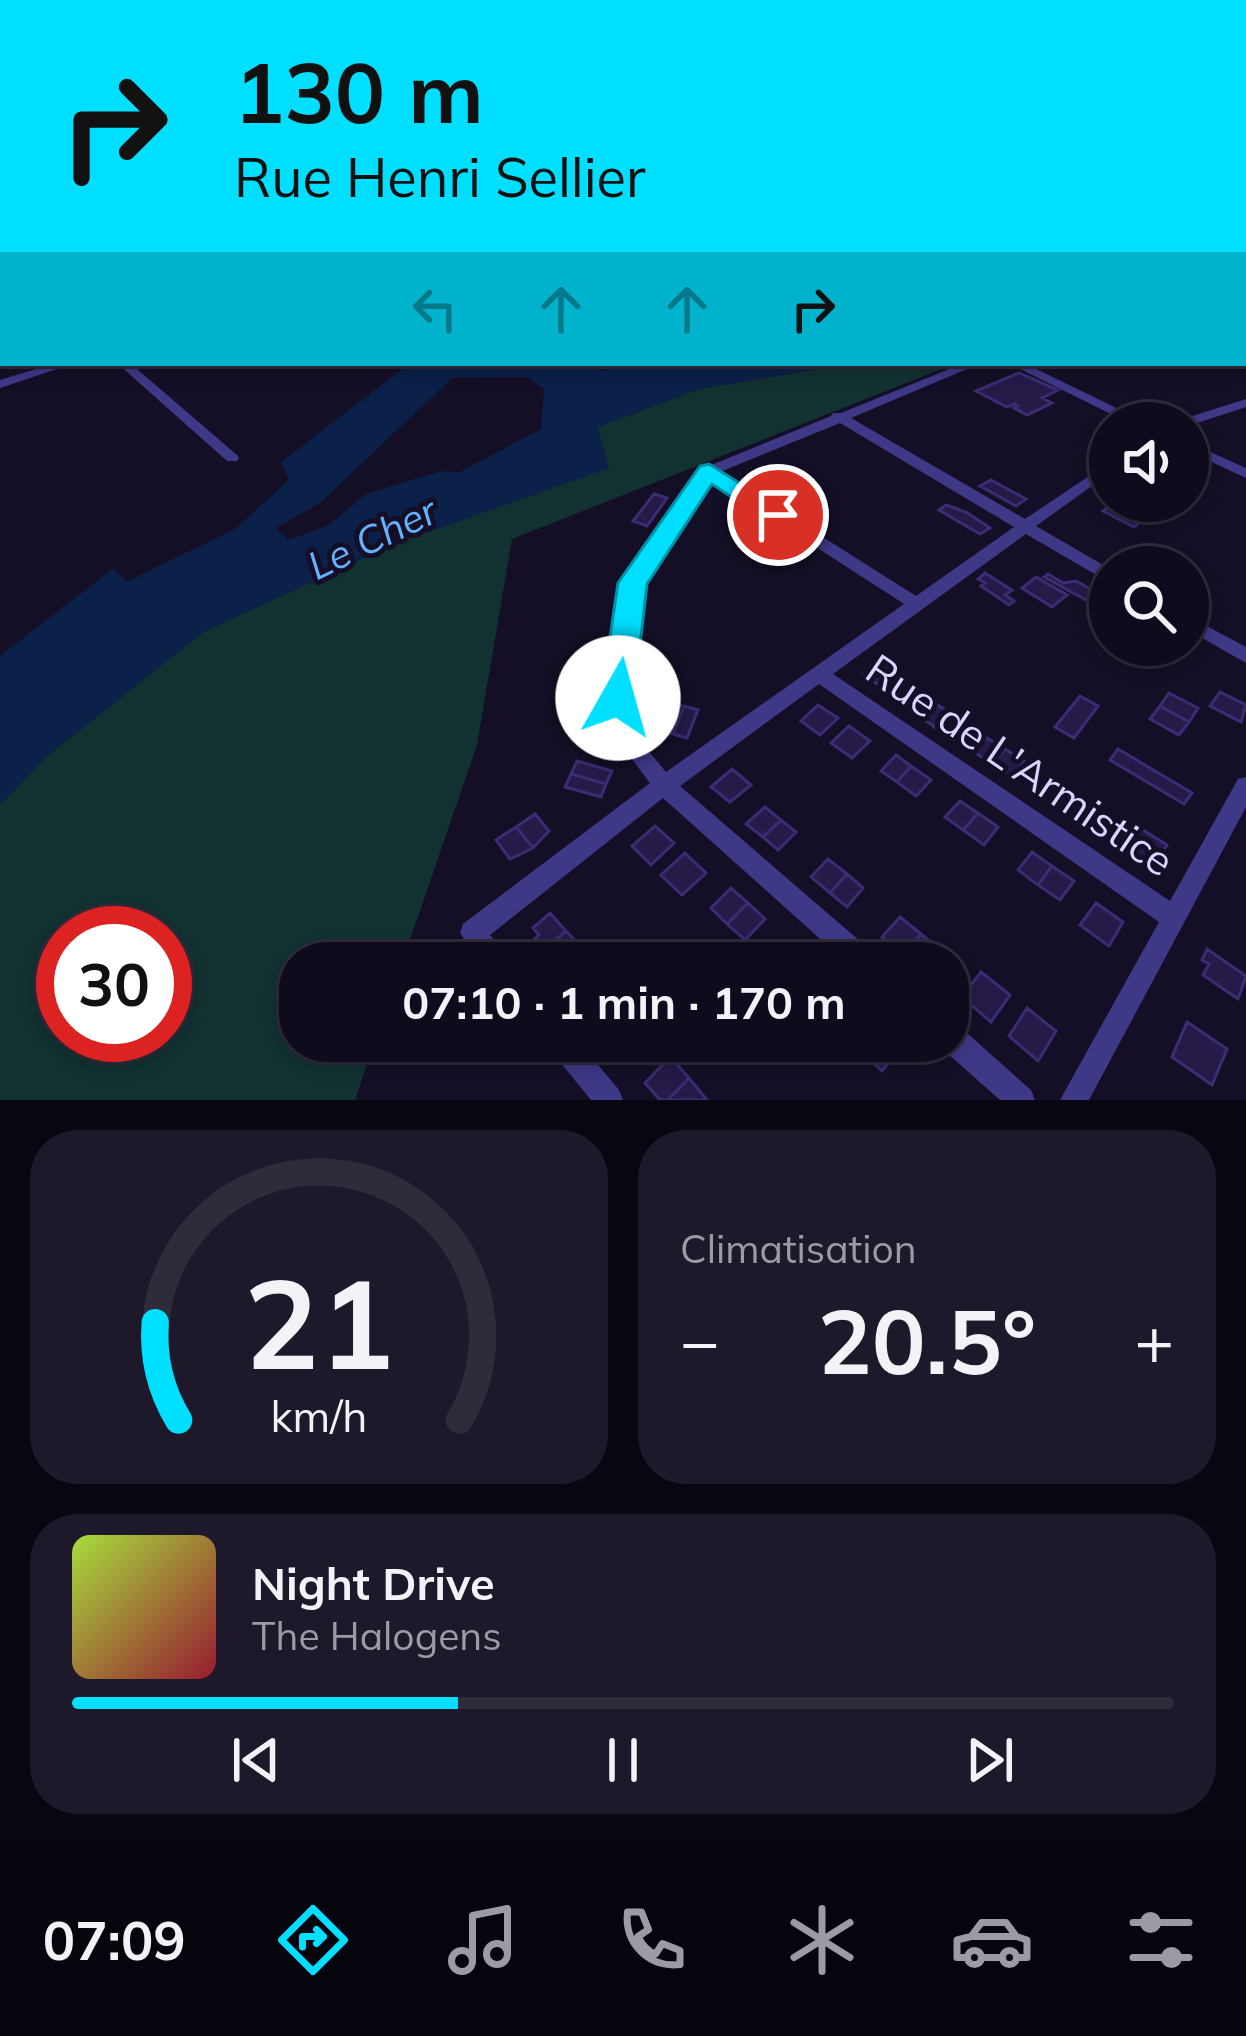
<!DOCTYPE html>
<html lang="fr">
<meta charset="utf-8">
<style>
body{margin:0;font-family:Mulish,sans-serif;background:#1d192a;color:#f1f3f6;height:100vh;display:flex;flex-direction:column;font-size:45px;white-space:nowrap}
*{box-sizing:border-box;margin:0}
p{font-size:39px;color:#9b9ba4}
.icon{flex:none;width:66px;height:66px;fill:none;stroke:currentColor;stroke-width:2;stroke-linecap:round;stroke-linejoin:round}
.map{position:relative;height:1100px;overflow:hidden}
.side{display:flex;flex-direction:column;gap:30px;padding:30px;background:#080610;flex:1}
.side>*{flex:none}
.top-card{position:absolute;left:0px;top:0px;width:1248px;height:366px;box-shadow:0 6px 18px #0003,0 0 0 3px #2f2b3b;background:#00dfff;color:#111;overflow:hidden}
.tools{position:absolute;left:1089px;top:402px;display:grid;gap:24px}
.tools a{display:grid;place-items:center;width:120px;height:120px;border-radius:50%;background:#0f0b1d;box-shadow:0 6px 18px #0003,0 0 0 3px #2f2b3b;font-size:60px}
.speed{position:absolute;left:36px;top:906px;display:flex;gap:24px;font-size:60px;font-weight:700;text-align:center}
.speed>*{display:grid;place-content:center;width:156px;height:156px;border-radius:50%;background:#0f0b1d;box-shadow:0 6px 18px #0003,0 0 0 3px #2f2b3b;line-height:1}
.speed .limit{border:18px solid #d22;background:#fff;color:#111}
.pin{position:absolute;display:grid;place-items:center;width:102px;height:102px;color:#fff;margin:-51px;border:6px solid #fff;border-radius:50%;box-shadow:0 3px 12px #0007}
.me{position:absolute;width:132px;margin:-66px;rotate:7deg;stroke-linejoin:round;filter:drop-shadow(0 0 9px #0008)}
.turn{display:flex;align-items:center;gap:42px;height:252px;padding:0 36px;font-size:54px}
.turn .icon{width:156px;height:156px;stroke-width:2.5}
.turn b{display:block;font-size:84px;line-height:102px}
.lanes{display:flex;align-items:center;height:114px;padding:0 36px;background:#0003;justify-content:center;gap:60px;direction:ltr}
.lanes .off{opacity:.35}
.big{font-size:90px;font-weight:700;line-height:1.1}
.side .tile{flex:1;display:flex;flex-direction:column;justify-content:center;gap:18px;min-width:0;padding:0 42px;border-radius:48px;background:#1d192a}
.side .dial{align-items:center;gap:0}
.dial svg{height:312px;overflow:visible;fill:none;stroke:#2f2b3b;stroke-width:7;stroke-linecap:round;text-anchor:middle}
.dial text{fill:#f1f3f6;stroke:none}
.song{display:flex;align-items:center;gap:36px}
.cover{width:144px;height:144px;border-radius:18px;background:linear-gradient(135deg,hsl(80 70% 55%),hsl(350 70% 35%))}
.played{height:12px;border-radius:6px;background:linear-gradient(90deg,#00dfff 35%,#2f2b3b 35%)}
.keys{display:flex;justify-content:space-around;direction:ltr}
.heat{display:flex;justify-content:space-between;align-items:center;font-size:66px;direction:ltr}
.side .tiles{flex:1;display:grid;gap:30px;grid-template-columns:1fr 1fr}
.tile:last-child{grid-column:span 2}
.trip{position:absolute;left:279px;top:942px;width:690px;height:120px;border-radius:48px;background:#0f0b1d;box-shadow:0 6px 18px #0003,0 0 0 3px #2f2b3b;font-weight:700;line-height:120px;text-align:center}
.dock{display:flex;height:192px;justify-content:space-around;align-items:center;background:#06040c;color:#9b9ba4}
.dock .icon{width:84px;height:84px}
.dock .active{color:#00dfff}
.dock b{font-size:54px;color:#f1f3f6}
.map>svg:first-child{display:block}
</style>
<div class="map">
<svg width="1246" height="1100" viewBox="0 0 1246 1100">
<rect width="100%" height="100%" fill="#140f27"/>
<path fill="#123131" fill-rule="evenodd" d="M850,363h107l-445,176 -35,206 -75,218h-102v78h75l-20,59h-355v-295l45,-47 158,-126 188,-87 217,-77 -11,-41 102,-38zM63,933h102v102h-102z"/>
<path fill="#0b2149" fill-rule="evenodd" d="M460,363h147l-9,9 28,-9h224l-151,26 -101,38 11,41 -218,77 -188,87 -158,126 -45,47v-149l114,-88 12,14 109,-53 54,-49 -8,-18 123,-94zM528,377l16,12 -3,40 -83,44 -16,-2 -76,23 -37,31 -41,15 -12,-12 45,-26 131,-124z"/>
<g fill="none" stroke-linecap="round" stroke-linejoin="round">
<path fill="#0b2149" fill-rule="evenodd" d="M3,192v6l-3,1v-6z"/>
</g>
<path fill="#251a48" stroke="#3c2c74" stroke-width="3" d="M1019,373l39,17 -16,8 10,5 -25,12 -13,-7 4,-2 -3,-2 -8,3 -31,-16z
M991,480l2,1 33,18 -10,7 -36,-20z
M654,494l13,4 -20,28 -14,-5z
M1113,504l30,15 -9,8 -31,-16z
M946,505l20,7 24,16 -10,6 -41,-24z
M985,573l27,17 -7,5 9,6 -5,4 -28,-19 4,-3 -7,-4z
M1048,574l15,9 13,-2 20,11 -10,8 -42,-23z
M1036,577l31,18 -15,12 -30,-19z
M879,660l20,13 -15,15 -21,-13z
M572,661l24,1v9h-5l-1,8 -21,-1z
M1220,692l26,13 -5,17 -31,-16z
M1169,693l29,15 -9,14 -29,-16z
M590,696l7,16 -24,4 -4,-16z
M1080,696l18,10 -24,32 -19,-11z
M933,702l17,11 -14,15 -17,-12z
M669,703l15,3 -11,28 -15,-4z
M818,705l20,13 -18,17 -19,-14z
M684,706l14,4 -11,28 -14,-4z
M1160,706l29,16 -10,13 -29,-16z
M597,712v17l-21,3 -3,-16z
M849,726l21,15 -18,17 -21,-15z
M987,738l18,11 -13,15 -18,-12z
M1005,749l19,12 -13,15 -19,-12z
M1118,749l74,44 -8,11 -74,-44z
M896,755l15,11 -14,16 -16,-11z
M577,761l35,10 -6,13 -35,-10z
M911,766l20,14 -15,16 -19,-14z
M732,769l19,16 -21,17 -19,-15z
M571,774l35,10 -5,13 -36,-10z
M1066,788l20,13 -13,17 -20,-14z
M960,801l18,12 -15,17 -18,-13z
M1086,801l20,13 -13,17 -20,-13z
M765,807l16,13 -18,17 -17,-13z
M978,813l20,14 -14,18 -21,-15z
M535,814l14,17 -16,17 -17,-21z
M781,820l15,12 -18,18 -15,-13z
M655,826l19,17 -23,22 -19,-19z
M516,827l17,21 -23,11 -14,-19z
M1140,828l27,17 -14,22 -27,-19z
M1032,852l20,14 -14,19 -20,-15z
M685,853l21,20 -24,22 -21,-20z
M828,859l19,15 -17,19 -19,-16z
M1052,866l22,15 -14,19 -22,-15z
M847,874l16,14 -16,19 -17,-14z
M731,888l17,15 -21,21 -16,-16z
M748,903l17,16 -20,21 -18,-16z
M1096,903l27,19 -14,24 -29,-21z
M550,913l16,18 -25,22 -10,-11 8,-7 -6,-7z
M900,917l21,17 -17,21 -22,-18z
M566,931l17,18 -14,14 -10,-5 -10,5 -8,-10z
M921,934l21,18 -9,11h-20l-9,-8z
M1207,949l39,27 -8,23 -35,-24 6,-11 -7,-4z
M981,972l29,23 -19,27 -29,-25z
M1027,1008l29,23 -18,30 -29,-25z
M1187,1022l40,27 -15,36 -40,-28z
M867,1041h32l4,3 -21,27 -22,-21z
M670,1057l19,21 -21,22h-8l-15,-17z
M689,1078l18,22h-39z"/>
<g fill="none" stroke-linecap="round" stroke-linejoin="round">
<path fill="#3e3987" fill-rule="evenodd" d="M0,168h3v7l-3,-1z
M3,181v6l-3,1v-6z
M3,261v6l-3,1v-6z
M1245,323h1v8h-1z
M56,363h19l-75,25v-8z
M117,363h13l107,92 2,3 -2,3h-10z
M964,363h17l-130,55 174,101 85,-57v11l-74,53 74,43v14l-84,-49 -193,140 337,227 68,-122 8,-2v30l-157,293h-29l99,-178 -340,-238 -139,102 195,168 4,9h-32l-184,-165 -173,137 16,19 4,9h-29l-21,-30 3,-9 187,-141 -29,-38 -13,-47 16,-115 80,-115 127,-52 2,-3h8zM840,423l174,104 -98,69 -196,-124zM711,479l193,125 -238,168 -26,-31 -12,-43 14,-115z
M1008,363h16l123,60h-18z
M1246,399v8l-58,19v-3h-10l2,-3z
M1188,442l58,26v10l-58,-27z
M1188,616l58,31v16l-58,-33z
M948,1022l10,3 73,65 4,10h-35l-62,-55 -1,-4h11z
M547,1041h31l41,49 4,10h-32l-40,-49z"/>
<path fill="#c65bff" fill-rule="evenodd" d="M1245,254h1v11h-1z"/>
</g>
<linearGradient id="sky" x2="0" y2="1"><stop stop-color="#0b0815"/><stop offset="0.52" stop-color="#343752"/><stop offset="1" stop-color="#343752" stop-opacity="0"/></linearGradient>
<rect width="1246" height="322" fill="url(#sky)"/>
<path fill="#00dfff" stroke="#0091a6" stroke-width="3" d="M709,464l82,51 -4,6h-19l-56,-37 -65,100 -13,114 -5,9 -11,4 -12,-4 -5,-9 17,-115 82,-117z"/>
<g text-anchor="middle" stroke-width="10" stroke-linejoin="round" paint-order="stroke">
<g font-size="39" font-style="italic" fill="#62b2ff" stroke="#140f27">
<text transform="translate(372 538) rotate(-26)" y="14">Le Cher</text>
</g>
<g font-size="42" fill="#dad4ff" stroke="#140f27">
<text transform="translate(1020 765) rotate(34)" y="15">Rue de L'Armistice</text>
</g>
</g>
</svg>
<div class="tools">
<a><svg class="icon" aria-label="sound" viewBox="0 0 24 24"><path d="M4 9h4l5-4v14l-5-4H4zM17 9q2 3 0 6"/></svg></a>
<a><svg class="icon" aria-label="search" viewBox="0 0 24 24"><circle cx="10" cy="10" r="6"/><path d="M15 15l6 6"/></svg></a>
</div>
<div class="speed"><div class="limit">30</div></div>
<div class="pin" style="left:778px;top:515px;background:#d93025"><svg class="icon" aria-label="arrive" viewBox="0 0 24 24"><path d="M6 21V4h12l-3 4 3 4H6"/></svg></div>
<svg class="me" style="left:618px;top:698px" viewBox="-20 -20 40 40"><circle r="19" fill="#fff"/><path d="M0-13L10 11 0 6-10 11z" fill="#00dfff"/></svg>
<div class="trip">07:10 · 1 min · 170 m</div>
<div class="top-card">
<div class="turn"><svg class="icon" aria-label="right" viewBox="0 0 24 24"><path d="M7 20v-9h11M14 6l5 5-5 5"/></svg><div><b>130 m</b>Rue Henri Sellier</div></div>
<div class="lanes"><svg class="icon off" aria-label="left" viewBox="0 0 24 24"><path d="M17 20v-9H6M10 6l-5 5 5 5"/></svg><svg class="icon off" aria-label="ahead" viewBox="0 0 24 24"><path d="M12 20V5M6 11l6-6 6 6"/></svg><svg class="icon off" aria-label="ahead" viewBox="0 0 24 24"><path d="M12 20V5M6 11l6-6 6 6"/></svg><svg class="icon" aria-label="right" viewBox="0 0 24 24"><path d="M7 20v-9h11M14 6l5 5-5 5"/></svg></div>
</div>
</div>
<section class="side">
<div class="tiles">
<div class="tile dial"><svg viewBox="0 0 100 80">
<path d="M14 69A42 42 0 1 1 86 69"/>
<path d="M14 69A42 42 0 0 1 8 44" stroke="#00dfff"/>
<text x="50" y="56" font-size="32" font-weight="700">21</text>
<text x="50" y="72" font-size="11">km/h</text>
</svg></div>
<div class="tile"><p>Climatisation</p>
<div class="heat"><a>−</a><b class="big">20.5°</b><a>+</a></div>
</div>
<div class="tile">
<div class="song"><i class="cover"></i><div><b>Night Drive</b><p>The Halogens</p></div></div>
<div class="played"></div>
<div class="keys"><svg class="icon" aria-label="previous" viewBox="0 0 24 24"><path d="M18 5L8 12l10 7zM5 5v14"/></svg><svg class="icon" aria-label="pause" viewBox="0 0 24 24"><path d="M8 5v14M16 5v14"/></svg><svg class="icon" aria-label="next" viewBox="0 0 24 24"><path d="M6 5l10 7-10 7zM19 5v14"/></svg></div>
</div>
</div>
</section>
<nav class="dock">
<b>07:09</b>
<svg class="icon active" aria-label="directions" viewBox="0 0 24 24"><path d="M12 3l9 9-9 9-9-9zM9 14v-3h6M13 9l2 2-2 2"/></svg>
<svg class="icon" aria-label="music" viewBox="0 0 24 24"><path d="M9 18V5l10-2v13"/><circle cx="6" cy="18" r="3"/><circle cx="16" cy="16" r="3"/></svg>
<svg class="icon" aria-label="phone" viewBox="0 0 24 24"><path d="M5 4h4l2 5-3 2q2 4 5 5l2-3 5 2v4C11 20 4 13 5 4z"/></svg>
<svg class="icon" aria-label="climate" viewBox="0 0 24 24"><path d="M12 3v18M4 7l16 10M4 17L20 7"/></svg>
<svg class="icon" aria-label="car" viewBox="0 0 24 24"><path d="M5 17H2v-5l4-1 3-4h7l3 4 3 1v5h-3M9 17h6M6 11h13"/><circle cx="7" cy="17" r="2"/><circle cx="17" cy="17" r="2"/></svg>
<svg class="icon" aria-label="filters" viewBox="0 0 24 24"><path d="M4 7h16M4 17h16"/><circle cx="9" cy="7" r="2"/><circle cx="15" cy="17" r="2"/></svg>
</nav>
